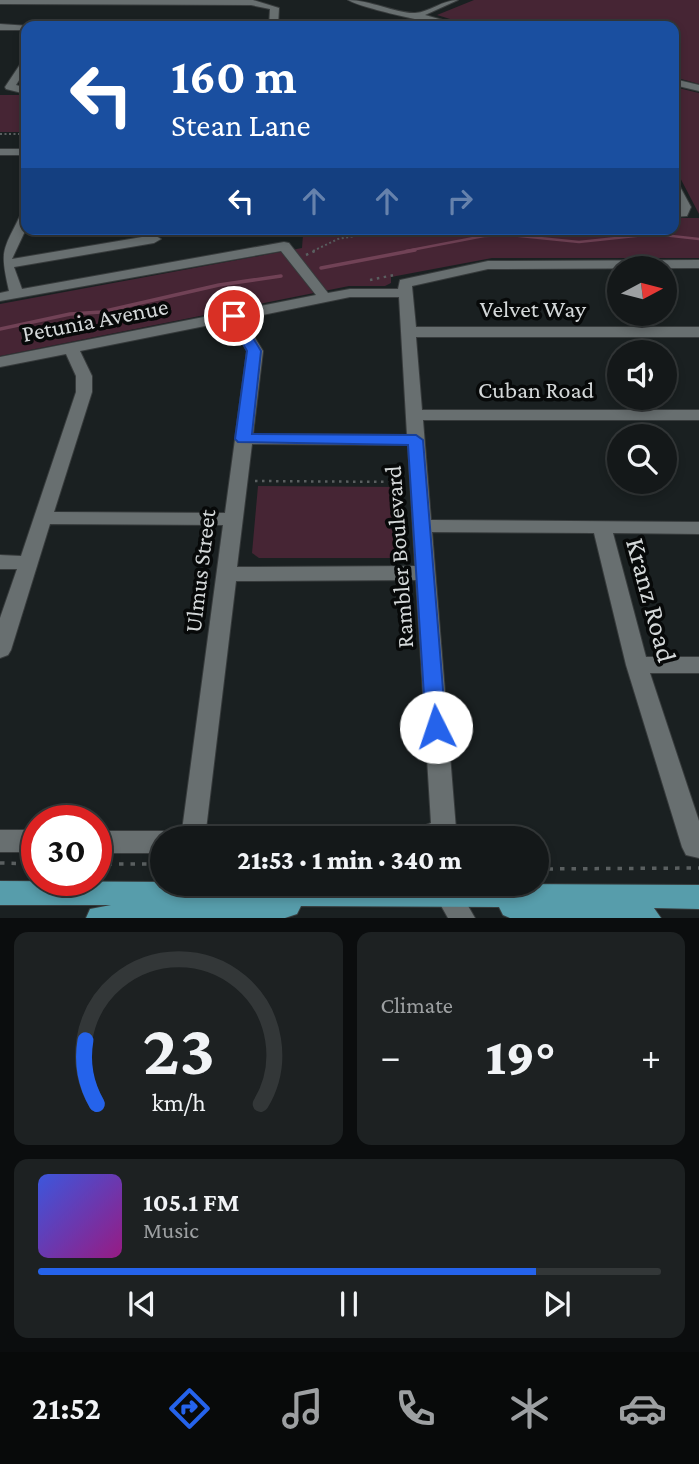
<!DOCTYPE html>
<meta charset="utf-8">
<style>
body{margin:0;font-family:"Crimson Pro",serif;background:#1d2122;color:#f1f3f6;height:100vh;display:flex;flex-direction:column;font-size:26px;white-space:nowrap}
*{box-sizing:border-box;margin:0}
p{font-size:23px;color:#9da0a2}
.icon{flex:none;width:38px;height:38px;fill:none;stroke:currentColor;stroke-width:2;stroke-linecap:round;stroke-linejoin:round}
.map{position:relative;height:918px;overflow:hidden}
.details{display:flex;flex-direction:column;gap:14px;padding:14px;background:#0b0d0e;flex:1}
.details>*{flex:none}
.top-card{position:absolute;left:21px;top:21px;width:658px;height:214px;border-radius:14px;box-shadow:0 4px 10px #0003,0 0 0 2px #333738;background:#1a4fa0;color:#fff;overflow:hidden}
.needle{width:46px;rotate:83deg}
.controls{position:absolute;left:607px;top:256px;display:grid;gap:14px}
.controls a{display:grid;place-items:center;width:70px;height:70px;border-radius:50%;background:#141819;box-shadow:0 4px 10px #0003,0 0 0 2px #333738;font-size:35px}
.speed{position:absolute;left:21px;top:805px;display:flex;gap:14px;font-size:35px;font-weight:700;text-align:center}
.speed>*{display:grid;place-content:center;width:91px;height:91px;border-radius:50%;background:#141819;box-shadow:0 4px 10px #0003,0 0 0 2px #333738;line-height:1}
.speed .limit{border:10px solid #d22;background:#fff;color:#111}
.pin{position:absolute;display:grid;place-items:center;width:60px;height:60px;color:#fff;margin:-30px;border:4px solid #fff;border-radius:50%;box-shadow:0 2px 7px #0007}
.me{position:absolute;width:77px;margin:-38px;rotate:356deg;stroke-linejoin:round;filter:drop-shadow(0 0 5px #0008)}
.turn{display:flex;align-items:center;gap:24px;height:147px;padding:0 35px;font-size:32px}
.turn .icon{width:91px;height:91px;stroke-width:2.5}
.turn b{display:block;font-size:49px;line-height:60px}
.lanes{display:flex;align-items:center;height:66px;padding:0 35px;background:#0003;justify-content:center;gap:35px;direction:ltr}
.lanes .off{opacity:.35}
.big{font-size:52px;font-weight:800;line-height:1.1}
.details .card{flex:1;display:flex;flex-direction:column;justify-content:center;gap:10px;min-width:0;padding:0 24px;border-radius:14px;background:#1d2122}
.details .dial{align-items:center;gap:0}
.dial svg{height:182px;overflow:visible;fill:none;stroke:#333738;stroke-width:7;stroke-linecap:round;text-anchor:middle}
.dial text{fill:#f1f3f6;stroke:none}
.song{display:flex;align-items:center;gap:21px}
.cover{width:84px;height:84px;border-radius:10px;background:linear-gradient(135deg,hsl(230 70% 55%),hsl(310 70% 35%))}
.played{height:7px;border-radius:4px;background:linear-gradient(90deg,#2563eb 80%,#333738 80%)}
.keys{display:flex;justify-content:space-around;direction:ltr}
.heat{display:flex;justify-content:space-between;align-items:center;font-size:38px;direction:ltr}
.details .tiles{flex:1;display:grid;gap:14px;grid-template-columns:1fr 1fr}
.card:last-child{grid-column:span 2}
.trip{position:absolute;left:150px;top:826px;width:399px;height:70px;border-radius:35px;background:#141819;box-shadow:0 4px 10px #0003,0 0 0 2px #333738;font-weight:800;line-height:70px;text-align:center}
.tab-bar{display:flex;height:112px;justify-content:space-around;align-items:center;background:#080a0a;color:#9da0a2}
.tab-bar .icon{width:49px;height:49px}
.tab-bar .selected{color:#2563eb}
.tab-bar b{font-size:32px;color:#f1f3f6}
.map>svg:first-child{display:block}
</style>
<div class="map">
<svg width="699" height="918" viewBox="0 0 699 918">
<rect width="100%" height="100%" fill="#1a2021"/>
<path fill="#462534" d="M474,0h225v84l-25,-7v-51h-201l-36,-11z
M674,87l25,6v121l-25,-48z
M0,95h26v37h-26z
M674,218h25v40h-207l-101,19v6l-6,3h-36l-349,70v-52l302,-56 1,-13 5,-2h44l20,-4h302z
M258,486l143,1 3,66 -8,5h-137l-7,-5z"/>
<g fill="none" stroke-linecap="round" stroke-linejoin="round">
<path stroke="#714256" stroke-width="2.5" d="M406,251l78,-15 26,-1 69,7 75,-8 45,5"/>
<path stroke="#714256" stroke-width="3.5" d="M321,268l94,-18
M0,329l70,-15 31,-2 118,-27 62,-9"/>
<g stroke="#373b3c" stroke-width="2">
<path id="minor" d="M0,0h253l26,8 -1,18h-9l1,-17 -19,-4 -251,-1z
M348,0c22,0 50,14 67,13 15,-1 27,-13 43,-13l-33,15 39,11c-20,1 -100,-17 -116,-26z
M0,24l30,2h-4v4h-26z
M26,59v10l-10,16 10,3v6l-20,-5 -1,-2 18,-27z
M674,79l25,6v6l-25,-6z
M0,149h26v6h-26z
M674,182l4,1 13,24 -4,9 -13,1v-8l5,-2 -5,-10z
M26,212v17l-14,30 142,-24 7,4 -7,4 -140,24 8,22 262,-47 5,1 39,50 22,-4h48l2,-9 88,-19 211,-1v8l-211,1 -76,17 4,41h283v10h-283l6,73h277v10h-276l8,100 268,2v12l-86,-1 33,124h53v16h-49l49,148v37l-13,-3 -4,-8 -56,-182 -32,-132 -162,-1 24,297 -7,9h-38l3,-8 17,-7 -15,-243 -180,1 -31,257h-24l42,-313 -173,-1 -39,126 -3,5 -8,3v-40l17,-49h-17v-14l21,1 55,-164v-16l-10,-22 -66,13v-10l316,-62 -35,-44 -281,50v-8l9,-2c-9,-40 -7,-39 11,-75zM350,297h49l8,138 -154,-1 10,-83 -20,-32zM230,321l17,30 -22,162 -171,-1 38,-120v-16l-12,-25zM252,444l156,1 7,121 -178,1z
M0,830h37v22h-37z
M96,831h67l9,3 2,4h-11v15h-67z
M449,884l8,3 18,31h-27l-13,-23 4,-8z"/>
</g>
<g stroke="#373b3c" stroke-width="2">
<path id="major" d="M0,881l699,4v24l-45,-1 7,10h-151l-7,-3 -4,-8 -198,-1 -4,8 -12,4h-199l4,-9 21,-4h-111z"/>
</g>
<path stroke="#5a5f60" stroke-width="2" stroke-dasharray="2 2.5" stroke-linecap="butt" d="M471,23l14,3
M38,24h191
M0,134h26
M313,251l25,-12 58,-10"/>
<path stroke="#5a5f60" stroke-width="2.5" stroke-dasharray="2.5 4.5" stroke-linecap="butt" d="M306,255l11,-5
M370,280l24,-5
M255,481l148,1"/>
<path stroke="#5a5f60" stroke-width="3.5" stroke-dasharray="4.5 7" stroke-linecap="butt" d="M0,863l37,1
M96,864h67
M537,869l162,-1"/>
<use href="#minor" fill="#686f70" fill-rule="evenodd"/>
<use href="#major" fill="#579dab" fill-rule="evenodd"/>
</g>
<path fill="#2563eb" stroke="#184099" stroke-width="2" d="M234,312l4,1 23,38 -9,83 164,1 7,5 23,287 -3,6 -7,2 -7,-2 -3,-6 -18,-282 -170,-3 -3,-3 12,-88 -20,-35z"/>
<g text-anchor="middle" stroke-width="7" stroke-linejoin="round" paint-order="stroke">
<g font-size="24" fill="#d4d8d9" stroke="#070909">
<text x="533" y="317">Velvet Way</text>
<text transform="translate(95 320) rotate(-11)" y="8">Petunia Avenue</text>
<text x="536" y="398">Cuban Road</text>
<text transform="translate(399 557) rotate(-94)" y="8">Rambler Boulevard</text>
<text transform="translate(200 571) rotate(-83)" y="8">Ulmus Street</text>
</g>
<g font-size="28" fill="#d4d8d9" stroke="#070909">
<text transform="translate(652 600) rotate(75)" y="10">Kranz Road</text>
</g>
</g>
</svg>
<div class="controls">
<a><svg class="needle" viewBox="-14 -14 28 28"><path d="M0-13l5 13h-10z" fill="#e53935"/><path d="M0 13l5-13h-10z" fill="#9da0a2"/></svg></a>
<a><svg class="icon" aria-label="sound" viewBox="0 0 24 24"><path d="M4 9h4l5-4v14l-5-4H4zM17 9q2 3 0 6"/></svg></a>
<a><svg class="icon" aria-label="search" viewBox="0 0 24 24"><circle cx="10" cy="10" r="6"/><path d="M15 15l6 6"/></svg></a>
</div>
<div class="speed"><div class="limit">30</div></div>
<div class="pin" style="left:234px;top:316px;background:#d93025"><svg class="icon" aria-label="arrive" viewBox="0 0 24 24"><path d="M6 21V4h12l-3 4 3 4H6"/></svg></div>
<svg class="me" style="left:436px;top:727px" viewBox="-20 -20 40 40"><circle r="19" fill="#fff"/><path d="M0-13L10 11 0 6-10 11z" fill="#2563eb"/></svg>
<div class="trip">21:53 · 1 min · 340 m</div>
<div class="top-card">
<div class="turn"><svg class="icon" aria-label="left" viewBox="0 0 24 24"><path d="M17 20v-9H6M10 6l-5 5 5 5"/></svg><div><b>160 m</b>Stean Lane</div></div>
<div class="lanes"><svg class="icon" aria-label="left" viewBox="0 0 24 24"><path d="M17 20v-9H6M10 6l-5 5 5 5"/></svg><svg class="icon off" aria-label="ahead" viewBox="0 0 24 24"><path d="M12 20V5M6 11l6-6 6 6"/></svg><svg class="icon off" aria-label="ahead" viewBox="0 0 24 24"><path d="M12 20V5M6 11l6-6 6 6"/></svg><svg class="icon off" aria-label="right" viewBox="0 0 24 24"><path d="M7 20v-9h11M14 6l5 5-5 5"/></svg></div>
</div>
</div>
<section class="details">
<div class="tiles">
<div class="card dial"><svg viewBox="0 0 100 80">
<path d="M14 69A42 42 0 1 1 86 69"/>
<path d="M14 69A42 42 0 0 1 9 41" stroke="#2563eb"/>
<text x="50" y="56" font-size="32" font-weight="700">23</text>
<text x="50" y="72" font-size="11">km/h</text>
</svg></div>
<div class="card"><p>Climate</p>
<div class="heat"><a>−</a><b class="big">19°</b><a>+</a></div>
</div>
<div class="card">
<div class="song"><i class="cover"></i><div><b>105.1 FM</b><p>Music</p></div></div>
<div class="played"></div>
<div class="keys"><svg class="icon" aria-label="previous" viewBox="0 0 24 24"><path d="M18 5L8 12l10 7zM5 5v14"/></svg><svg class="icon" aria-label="pause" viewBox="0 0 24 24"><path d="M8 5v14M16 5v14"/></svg><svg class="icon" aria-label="next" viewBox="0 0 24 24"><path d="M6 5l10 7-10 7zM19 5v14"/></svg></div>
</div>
</div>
</section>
<nav class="tab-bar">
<b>21:52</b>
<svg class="icon selected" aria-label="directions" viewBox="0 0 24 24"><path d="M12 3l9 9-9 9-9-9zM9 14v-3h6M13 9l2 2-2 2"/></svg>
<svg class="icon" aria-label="music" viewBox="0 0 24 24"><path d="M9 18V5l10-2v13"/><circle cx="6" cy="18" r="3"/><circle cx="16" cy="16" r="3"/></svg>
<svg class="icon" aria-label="phone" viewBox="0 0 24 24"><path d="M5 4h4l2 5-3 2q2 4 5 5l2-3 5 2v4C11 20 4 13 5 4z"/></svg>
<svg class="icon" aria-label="climate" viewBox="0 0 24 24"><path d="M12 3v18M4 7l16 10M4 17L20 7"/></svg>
<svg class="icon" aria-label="car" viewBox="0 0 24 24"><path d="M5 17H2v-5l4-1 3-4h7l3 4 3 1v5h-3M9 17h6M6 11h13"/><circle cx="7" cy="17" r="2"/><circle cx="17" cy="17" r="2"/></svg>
</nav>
